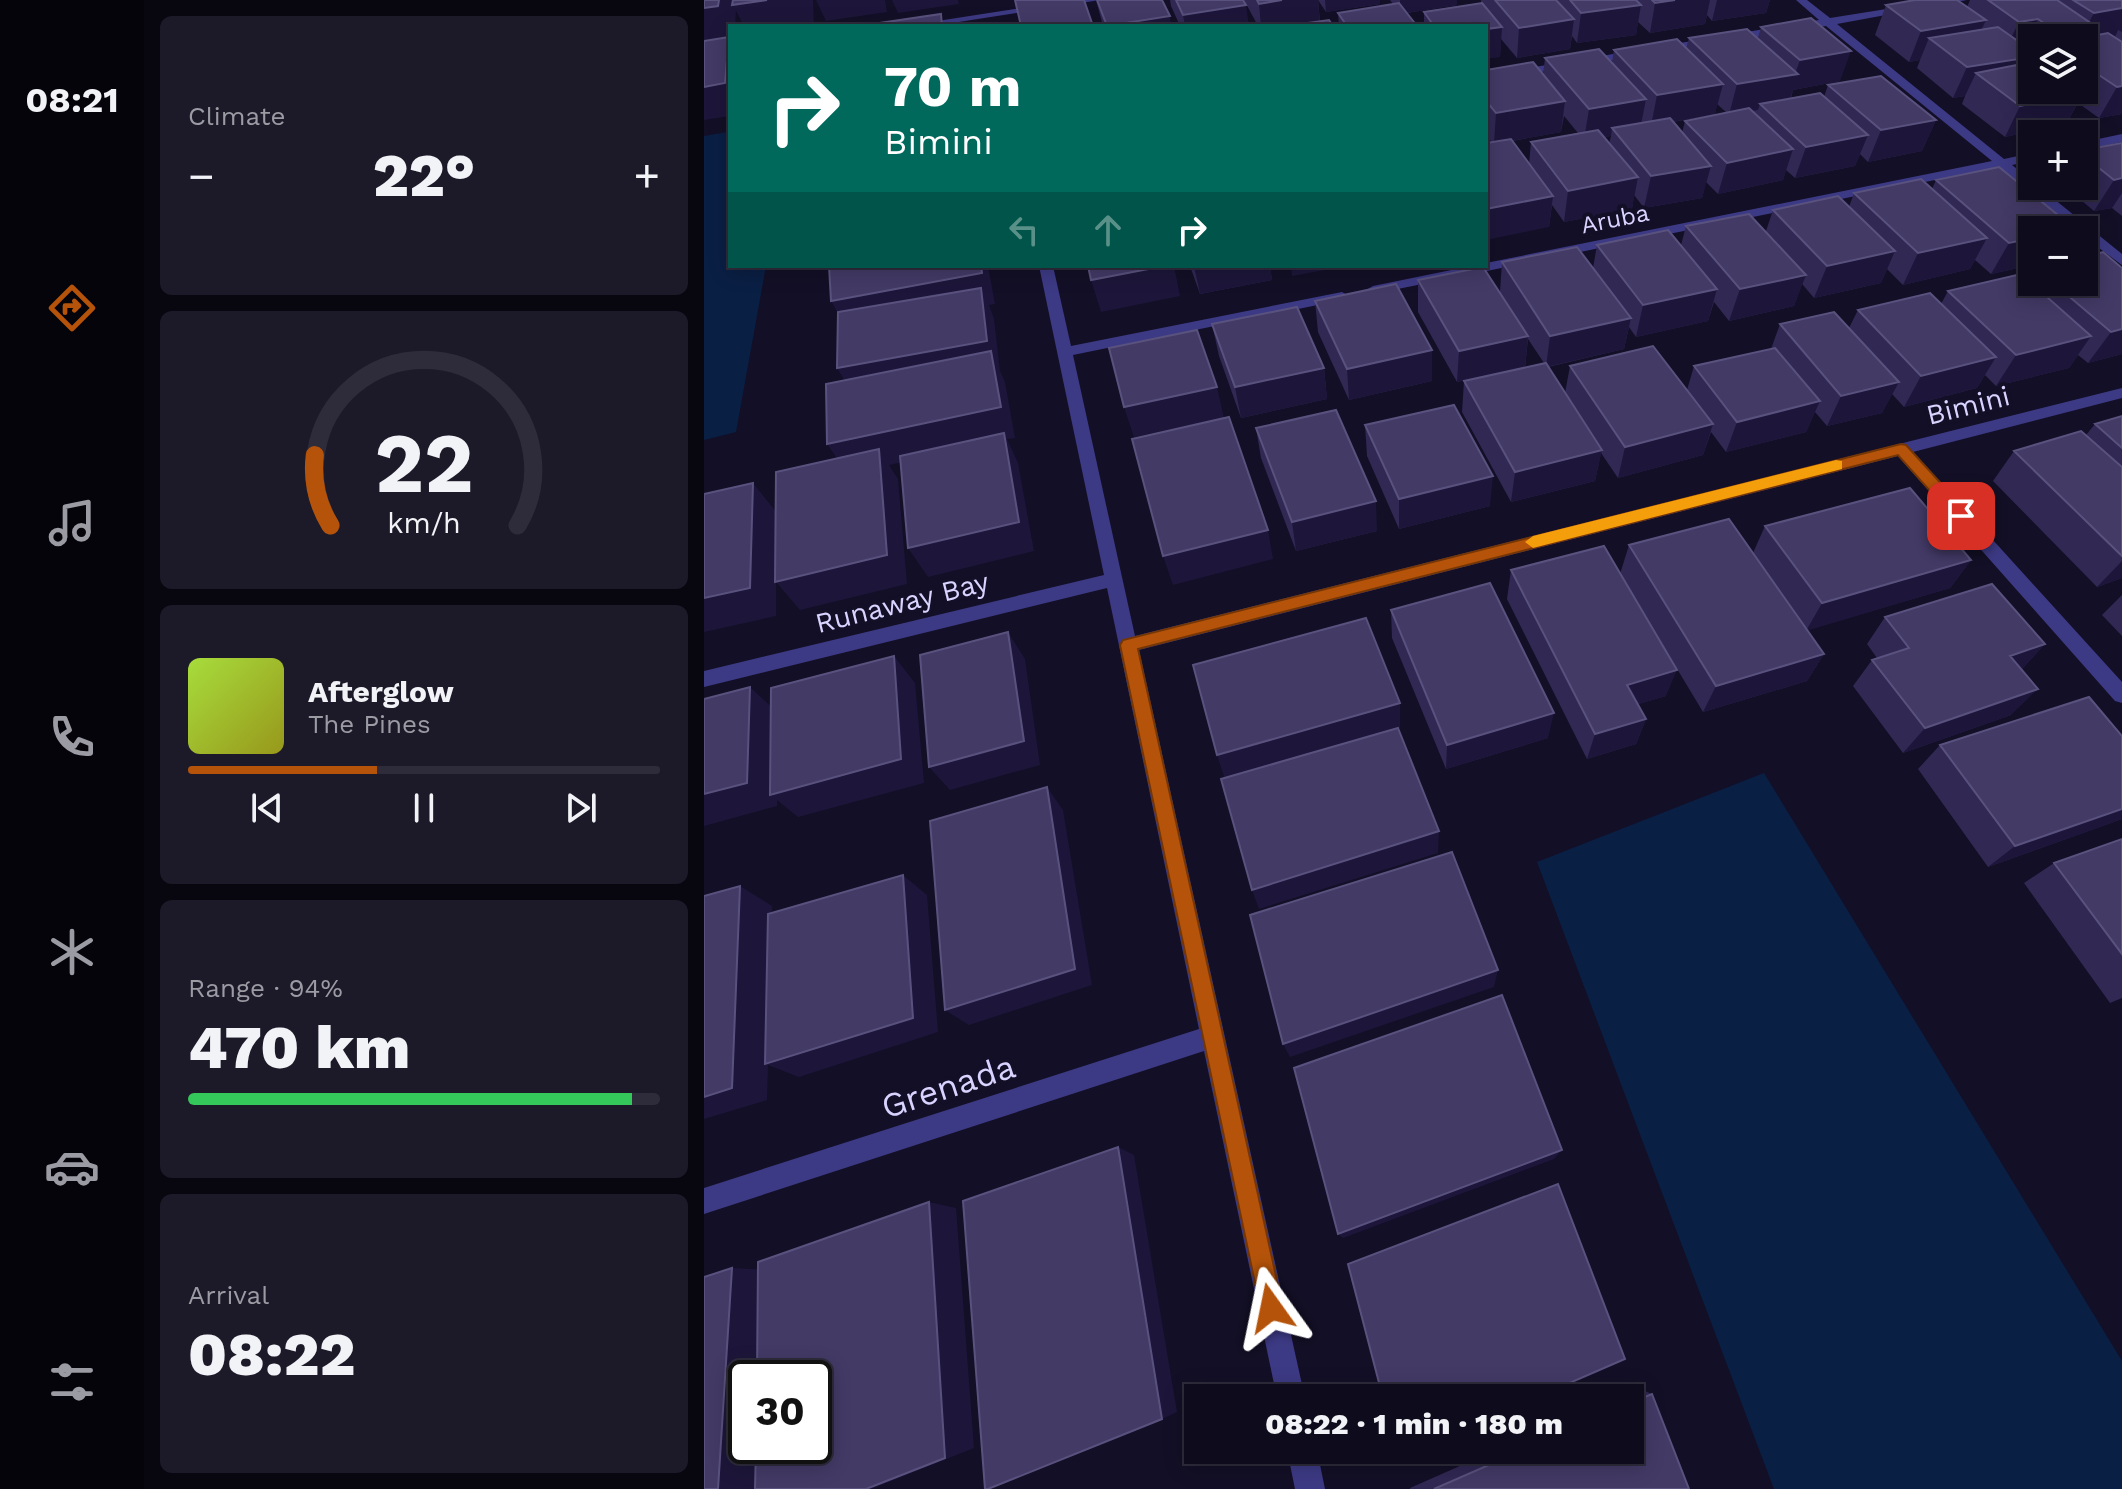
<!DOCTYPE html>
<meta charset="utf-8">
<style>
body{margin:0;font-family:"Work Sans",sans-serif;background:#1c1929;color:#f1f3f6;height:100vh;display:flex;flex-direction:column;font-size:30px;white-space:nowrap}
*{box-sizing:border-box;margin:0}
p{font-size:26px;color:#9b9ba3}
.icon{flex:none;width:44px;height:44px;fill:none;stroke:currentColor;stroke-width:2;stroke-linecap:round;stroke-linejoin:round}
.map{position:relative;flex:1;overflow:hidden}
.drawer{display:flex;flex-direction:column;gap:16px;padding:16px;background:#08060f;width:560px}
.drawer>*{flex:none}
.top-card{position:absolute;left:24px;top:24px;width:760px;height:244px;border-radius:0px;box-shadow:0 4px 20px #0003,0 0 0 2px #2e2b3b;background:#00695c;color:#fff;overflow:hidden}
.controls{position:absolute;left:1314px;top:24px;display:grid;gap:16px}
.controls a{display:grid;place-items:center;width:80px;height:80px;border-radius:0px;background:#0e0b1c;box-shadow:0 4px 20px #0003,0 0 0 2px #2e2b3b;font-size:40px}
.speed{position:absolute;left:24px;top:1360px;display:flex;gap:16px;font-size:40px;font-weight:700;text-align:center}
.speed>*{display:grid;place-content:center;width:104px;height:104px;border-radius:50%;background:#0e0b1c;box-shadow:0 4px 20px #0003,0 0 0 2px #2e2b3b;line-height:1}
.speed .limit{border:4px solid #111;border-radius:12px;background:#fff;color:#111}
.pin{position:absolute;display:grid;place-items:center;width:68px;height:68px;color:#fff;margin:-34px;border-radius:16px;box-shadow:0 4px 12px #0006}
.me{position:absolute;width:88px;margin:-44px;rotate:348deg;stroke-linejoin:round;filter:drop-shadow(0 0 6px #0008)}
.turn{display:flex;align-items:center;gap:28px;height:168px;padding:0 24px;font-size:36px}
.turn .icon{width:104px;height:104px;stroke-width:2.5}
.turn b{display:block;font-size:56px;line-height:68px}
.lanes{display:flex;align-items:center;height:76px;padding:0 24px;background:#0003;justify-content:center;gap:40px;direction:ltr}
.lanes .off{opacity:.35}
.big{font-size:60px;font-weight:800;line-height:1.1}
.drawer .card{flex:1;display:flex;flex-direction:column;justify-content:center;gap:12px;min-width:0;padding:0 28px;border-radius:12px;background:#1c1929}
.drawer .dial{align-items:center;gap:0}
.dial svg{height:208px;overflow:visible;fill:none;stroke:#2e2b3b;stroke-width:7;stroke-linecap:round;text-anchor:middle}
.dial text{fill:#f1f3f6;stroke:none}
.song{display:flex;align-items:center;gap:24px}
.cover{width:96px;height:96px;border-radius:12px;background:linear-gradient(135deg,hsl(80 70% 55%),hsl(60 70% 35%))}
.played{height:8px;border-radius:4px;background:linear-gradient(90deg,#b45309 40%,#2e2b3b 40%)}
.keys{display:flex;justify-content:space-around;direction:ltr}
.heat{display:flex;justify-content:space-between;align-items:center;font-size:44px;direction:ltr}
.charge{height:12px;border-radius:6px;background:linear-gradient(90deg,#34c759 94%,#2e2b3b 0)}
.trip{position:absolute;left:480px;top:1384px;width:460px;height:80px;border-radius:0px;background:#0e0b1c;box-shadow:0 4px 20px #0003,0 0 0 2px #2e2b3b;font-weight:800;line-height:80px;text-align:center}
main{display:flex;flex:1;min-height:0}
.tabs{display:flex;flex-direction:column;width:144px;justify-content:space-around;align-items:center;background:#06040b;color:#9b9ba3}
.tabs .icon{width:56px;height:56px}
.tabs .current{color:#b45309}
.tabs b{font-size:36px;color:#f1f3f6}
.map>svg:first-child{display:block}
</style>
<main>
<nav class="tabs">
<b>08:21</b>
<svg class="icon current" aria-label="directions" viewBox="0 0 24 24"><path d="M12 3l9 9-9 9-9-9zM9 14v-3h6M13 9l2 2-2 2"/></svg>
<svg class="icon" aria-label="music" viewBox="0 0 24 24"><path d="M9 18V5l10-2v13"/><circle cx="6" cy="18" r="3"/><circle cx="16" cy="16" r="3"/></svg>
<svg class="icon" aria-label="phone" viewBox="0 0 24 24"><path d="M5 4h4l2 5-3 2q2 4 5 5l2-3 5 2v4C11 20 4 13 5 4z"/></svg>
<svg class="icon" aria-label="climate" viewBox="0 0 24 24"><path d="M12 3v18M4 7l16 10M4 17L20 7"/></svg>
<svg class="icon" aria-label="car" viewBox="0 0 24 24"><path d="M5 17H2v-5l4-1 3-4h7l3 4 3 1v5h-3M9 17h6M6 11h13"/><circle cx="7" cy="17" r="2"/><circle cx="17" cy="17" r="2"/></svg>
<svg class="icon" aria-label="filters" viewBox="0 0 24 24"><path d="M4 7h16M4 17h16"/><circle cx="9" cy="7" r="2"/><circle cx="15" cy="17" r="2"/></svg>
</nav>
<section class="drawer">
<div class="card"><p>Climate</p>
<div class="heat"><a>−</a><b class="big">22°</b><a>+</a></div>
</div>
<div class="card dial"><svg viewBox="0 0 100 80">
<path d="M14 69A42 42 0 1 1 86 69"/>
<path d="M14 69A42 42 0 0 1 8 42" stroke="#b45309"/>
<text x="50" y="56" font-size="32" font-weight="700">22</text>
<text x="50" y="72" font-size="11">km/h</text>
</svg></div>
<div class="card">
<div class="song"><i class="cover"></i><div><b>Afterglow</b><p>The Pines</p></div></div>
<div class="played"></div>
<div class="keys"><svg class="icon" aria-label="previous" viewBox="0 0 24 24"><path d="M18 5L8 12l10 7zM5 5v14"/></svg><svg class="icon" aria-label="pause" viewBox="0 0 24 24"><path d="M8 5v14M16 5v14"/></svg><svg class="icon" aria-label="next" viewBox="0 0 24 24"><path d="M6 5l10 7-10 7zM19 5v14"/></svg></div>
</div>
<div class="card"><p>Range · 94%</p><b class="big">470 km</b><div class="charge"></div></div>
<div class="card"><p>Arrival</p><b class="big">08:22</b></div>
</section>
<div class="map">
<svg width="1418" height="1489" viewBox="0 0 1418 1489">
<rect width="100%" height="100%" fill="#130f26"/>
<path fill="#0a1f44" d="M23,132l3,1v133h36l-30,166 -32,8v-304z
M1060,773l358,588v128h-348l-237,-627z"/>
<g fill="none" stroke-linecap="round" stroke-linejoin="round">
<path fill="#3d3a85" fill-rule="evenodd" d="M369,0h27l-167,26h-28z
M1092,0h11l23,18 113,-18h24l-130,24 167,135 28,-6v8l-20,4 20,16v5h6l84,68v11l-38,-28v-7h-8l-77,-63 -626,127 -7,-4 7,-4 98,-20h15v-3l506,-102 -166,-135 -340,55v-6l333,-55z
M1418,134v8l-38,8v-8z
M335,266h14l18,80 271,-54 7,4 -7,4 -269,55 62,281 987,-248v10l-209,54 209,230v21l-7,-2 -217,-245 -759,194 166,748h-28l-73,-347 -500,163v-26l495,-159 -92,-441 -403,99v-16l400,-96z
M583,1450h30l8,39h-30z"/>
</g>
<path fill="#312854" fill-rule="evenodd" d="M392,0h66l9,26h-68z
M466,0h73l6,26h-69l-9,-20z
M540,0h74l2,21 13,5h-75z
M614,0h62v4l-54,8z
M686,0h67v5l-50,8 10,13h-78l-1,-13 55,-9z
M777,0h289l-4,13 -54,8 -5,-6 -2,9 -55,9 -12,-11 -2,13 -59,8 -5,-7 -2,13 -53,9 -16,-19 -1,18 -14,-31h-62v-14l57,-9z
M1266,0h152v114l-23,4 -21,-15 -12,21 -61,13 -43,-33 3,-8 -12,2 -36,-30 3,-8 -11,2 -34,-27 11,-30 81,2zM1328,38h52v52h-52z
M1057,27l79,54 -47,9 -2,8 33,-1 4,-12 108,35 -14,31 -54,11 -8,-8 -5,12 -60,12 -9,-8 -3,10 -65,14 -12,-12 -4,16 -58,10 -10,-13 -2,14 -68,13 -12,-17 -3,22 -63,-93v-64l57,4 2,-16 67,4 2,-12 72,-1 3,-11h69zM1013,104l10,9 -42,8 -3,12 -9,-11 42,-8zM860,116l14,17 -47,9 -2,22 -17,-23 49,-9zM907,136l-2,8 -5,-7z
M1418,143v73l-10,-8 -18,3 -30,-25h20v-36z
M1232,180l96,50v35l-41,9 -16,-14 -5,9 -67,16 -16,-16 -6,14 -67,15 -12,-14 -8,22 -65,15 -15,-19 -6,19 -72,16 -7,-10 -5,22 -76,18 17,26 5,-27 117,24 7,-24 77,-17 9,-25 69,4 9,-18 83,-6 7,-13 81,-10 3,-5v6h52l38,-14v86l-34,9 -10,-8 -9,13 -73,18 -11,-11 -8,13 -73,19 -12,-13 -10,19 -55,13 -12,-14 -9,20 -80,20 -15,-20 -8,23 -85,23 -17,-25 -6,28 -84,21 -49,-90 2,-31 80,-18 -16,-24 -3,29 -68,14 -39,-70v-32l82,12 2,-30 91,6 4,-23h84l5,-19 80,5 7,-21 76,-3 5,-14 78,-4z
M486,266h80l2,14 -72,14z
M611,301l117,49v31l-83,19 -31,-68z
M508,324l112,44 3,31 -86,19 -22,-62z
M1418,416v162l-25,9 -104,-106 21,-30 72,-16 9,-11z
M661,425l125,81 -91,23 -32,-73z
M552,428l121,103 -81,20 -35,-93z
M1061,526l206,34 -21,28 -143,42 17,24 -17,27 -104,31 -83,-138 9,-29 124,8z
M807,570l155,126 -28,8 8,15 -10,25 -49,15 -80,-160z
M1418,595v41l-20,-21z
M687,610l157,128 -102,31 -54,-131z
M1181,617l160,27 -24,26 -10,45 -108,38 -50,-67 19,-26 5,-2 -10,-14z
M1418,736v83l-134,48 -70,-98 22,-24z
M1418,839v159l-12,5 -86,-120 30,-20z
M934,1388l14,6 37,95h-279v-1l86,-38h134v-52h-15z"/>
<path fill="#1d163a" d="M15,0h94l1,25 -70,1 -8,-15 -1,15h-5v10l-26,4v-32z
M112,0h69l2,12 -61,9z
M188,0h66l1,4 -61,9z
M578,0h36l2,25 -9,1h-50l-2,-22z
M621,0h55v4l-54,8z
M696,0h57v5l-57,9z
M971,0h35l-5,24 -55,9 5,-30z
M1013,0h53l-4,13 -54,8z
M542,5l3,21h-64l-2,-11z
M937,5l-5,30 -59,8 4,-30z
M1418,8v24l-4,-2 -3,7 -31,5v-4h-35l5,-8 34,-6 6,-11z
M466,16l1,10h-64z
M870,19l-4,30 -53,9 2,-30z
M1334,19l-15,30 -19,3 15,-30z
M1282,20l-14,30 -43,-12 -9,22 -11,2 12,-31z
M798,27l-2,30 -14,2v-30z
M25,37l1,79 -26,4v-33z
M1147,51l-11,30 -47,9 -5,15 -28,-1 -2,6 -29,5 8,-31 58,-10 5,-14z
M1328,57v10l-56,6 -11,23 -12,2 14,-31z
M1019,84l-8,30 -64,12 6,-31z
M1418,86v28l-23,4 18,-31z
M1379,93l-17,31 -61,13 15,-31z
M942,99l-6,31 -28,-2 -1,8 -27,4 5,-31z
M861,101l-4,31 -67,12 2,-31z
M1232,120l-14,31 -54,11 13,-32z
M1164,135l-13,31 -60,12 11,-31z
M1089,149l-10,31 -65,14 9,-31z
M1007,166l-9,32 -58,10 7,-32z
M934,177l-6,32 -68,13 4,-31z
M1418,178v15l-10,15 -18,3 20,-31z
M849,196l-4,31 -63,13v-31z
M1283,238l-17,31 -67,16 15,-32z
M1328,238v27l-41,9 18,-31z
M1191,251l-14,32 -67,15 13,-32z
M277,266h7l7,38 -6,1 5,14 6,52 5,11 10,56 -8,1 11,24 16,88 -106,26 -20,-29 97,-108 -116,25 9,14 9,105 -107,26 -24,-28v34l-72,16v-34l49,-115 24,30 71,-39 -21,-30 29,-45 -19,-31 12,-35 -18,-32z
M460,266h10l6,30 -79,16 -10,-32z
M490,266h76l2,14 -72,14z
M587,266h56l-55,10z
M1102,275l-12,31 -65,15 11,-32z
M1013,289l-9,32 -72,16 7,-32z
M927,318l-7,31 -78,18 4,-31z
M1418,329v25l-34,9 23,-31z
M824,336l-3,32 -68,14 2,-31z
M1387,336l-22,32 -73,18 20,-31z
M728,350v31l-83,19 -2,-31z
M1292,357l-19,31 -73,19 17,-31z
M620,368l3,31 -86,19 -6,-31z
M1195,382l-17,31 -55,13 14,-30z
M513,387l7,31 -90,19 -10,-30z
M1116,401l-14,31 -80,20 11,-30z
M1009,424l-10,31 -85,23 7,-31z
M898,450l-7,31 -84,21 4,-30z
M789,476l-3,30 -91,23v-30z
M672,501l1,30 -81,20 -4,-29z
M564,530l5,29 -100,26 -10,-29z
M1267,560l-21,28 -144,43 16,-28z
M1418,561v17l-25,9z
M304,632l17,27 15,106 -90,25 -21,-23z
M1341,644l-25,27 -10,-15z
M1120,654l-17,27 -104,31 13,-26z
M190,656l21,27 9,100 -126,34 -21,-17v6l-73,20v-32l46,-107 28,26z
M973,670l-11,26 -48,14 9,-25z
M1334,689l-27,26 -108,38 22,-25z
M696,703v25l-175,51 -8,-24z
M850,713l-6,25 -102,31 1,-24z
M942,719l-10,25 -49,15 8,-25z
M343,787l16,23 29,175 -123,40 -24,-15z
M1418,809v10l-134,48 27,-21z
M735,831l-1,22 -179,56 -7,-19z
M199,875l24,20 11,137 -139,45 -31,-12 -1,35 -63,19v-22l36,-211 32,20 -4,157z
M794,970l-4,17 -204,70 -7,-13z
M414,1147l16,8 43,257 -15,7z
M858,1150l-8,9 -211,79 -5,-4z
M225,1202l27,6 18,240 -103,41h-5z
M28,1268l38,2 -4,108h-20v68h17l-2,43h-43z"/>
<path fill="#433a66" stroke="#5a527e" stroke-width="2" d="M0,0h15l-1,6 -14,2z
M29,0h34l-35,5z
M311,0h69l9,26h-72z
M393,0h65l8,16 -63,10z
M472,0h67l3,5 -63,10z
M553,0h25l-23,4z
M791,0h61l18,19 -55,9z
M866,0h66l5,5 -60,8z
M948,0h23l-20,3z
M1211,0h42l29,20 -65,11 -35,-26z
M1284,0h69l35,24 -38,6 -16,-11 -19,3z
M1369,0h49v8l-28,5z
M695,3l18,23h-70l-9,-13z
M778,3l20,24 -16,2v-3h-52l-10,-14z
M237,14l1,12h-83z
M1107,18l40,33 -51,9 -39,-33z
M625,20l4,6h-47z
M1294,27l34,24v6l-65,10 -38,-29z
M1043,29l51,45 -61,10 -48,-46z
M1404,33l14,9v44l-5,1 -33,-22v-27h-2z
M25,37l-4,46 -21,4v-46z
M973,39l46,45 -66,11 -43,-45z
M895,49l47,50 -57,10 -44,-51z
M829,62l32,39 -69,12 -10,-12v-31z
M1328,62v28h47l4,3 -63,13 -44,-33z
M1177,76l55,44 -55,10 -53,-45z
M1116,93l48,42 -62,12 -46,-43z
M1045,108l44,41 -66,14 -42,-42z
M966,118l41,48 -60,10 -39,-48z
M894,130l40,47 -70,14 -37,-49z
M807,139l42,57 -67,13v-66z
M1418,143v35l-8,2 -30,-24v-6z
M1295,167l75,61 -8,2h-34v8l-23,5 -73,-63z
M1217,179l66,59 -69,15 -64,-60z
M1134,196l57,55 -68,15 -54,-56z
M1045,214l57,61 -66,14 -54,-63z
M964,230l49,59 -74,16 -46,-60z
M873,247l54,71 -81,18 -48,-74z
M1399,252l19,16v61l-11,3 -59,-50h32v-25z
M125,266h152l1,7 -151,28z
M384,266h76l-73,14z
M779,267l45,69 -69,15 -41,-71z
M1317,274l70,62 -75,19 -68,-64z
M692,284l36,66 -85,19 -32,-68z
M277,288l6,53 -150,27 1,-56z
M1226,293l66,64 -75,19 -63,-66z
M593,307l27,61 -89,19 -23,-63z
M1130,312l65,70 -58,14 -61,-72z
M493,330l20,57 -93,20 -15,-59z
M949,346l60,78 -88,23 -55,-81z
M1071,348l45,53 -83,21 -43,-56z
M287,351l10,56 -174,37 -1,-60z
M842,363l56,87 -87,22 -51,-91z
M750,405l39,71 -94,23 -34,-74z
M632,410l40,91 -84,21 -36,-94z
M1418,416v32l-27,-24z
M525,417l39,113 -105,26 -31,-117z
M1377,431l41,36v89l-108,-105z
M300,433l15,89 -111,26 -8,-92z
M175,449l8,106 -112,27 1,-110z
M49,483l-3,105 -46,10v-104z
M1206,488l61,72 -149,43 -57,-77z
M1025,519l95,135 -108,32 -87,-141z
M900,546l73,124 -50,15 19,34 -51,15 -84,-164z
M786,583l64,130 -107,32 -56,-135z
M1288,584l53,60 -35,12 28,33 -113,39 -53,-68 37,-12 -24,-31z
M662,618l34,85 -183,52 -24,-90z
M304,632l16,109 -95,26 -9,-112z
M190,656l7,103 -131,36 1,-107z
M46,687l-3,96 -43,11v-95z
M1385,697l33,39v73l-107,37 -75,-101z
M694,728l41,103 -187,59 -31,-111z
M343,787l28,182 -130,41 -15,-189z
M1418,839v115l-68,-91z
M748,852l46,118 -215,74 -33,-129z
M199,875l10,143 -148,46 3,-150z
M36,886l-8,202 -28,9v-201z
M798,995l60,155 -224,84 -44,-166z
M414,1147l44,272 -174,70h-3l-22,-288z
M854,1184l67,175 -90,39h-152l-35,-134z
M225,1202l16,256 -79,31h-111l1,-43h58v-68h-57l1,-116z
M28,1268l-14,221h-14v-212z
M948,1394l37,95h-255l89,-39h107v-47z
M692,1450h18l-16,7z"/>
<path fill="#b45309" stroke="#753606" stroke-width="2" d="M1197,444l5,1 61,67v8h-11l-58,-65 -760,194 145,659 -3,8 -9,4 -9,-4 -142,-671 3,-5z"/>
<path fill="#f59e0b" d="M1132,460l6,1v8l-309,79 -8,-6 8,-6z"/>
<g text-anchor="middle" stroke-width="8" stroke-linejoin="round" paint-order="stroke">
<g font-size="24" fill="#d9d4ff" stroke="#130f26">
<text transform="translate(911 219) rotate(-11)" y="8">Aruba</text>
</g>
<g font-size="28" fill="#d9d4ff" stroke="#130f26">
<text transform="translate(1264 405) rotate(-14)" y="10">Bimini</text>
<text transform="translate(198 602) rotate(-14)" y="10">Runaway Bay</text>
</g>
<g font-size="34" fill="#d9d4ff" stroke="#130f26">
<text transform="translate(244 1086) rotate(-18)" y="12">Grenada</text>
</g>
</g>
</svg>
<div class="controls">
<a><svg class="icon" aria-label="layers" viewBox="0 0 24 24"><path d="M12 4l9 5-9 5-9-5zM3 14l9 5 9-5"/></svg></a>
<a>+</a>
<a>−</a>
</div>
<div class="speed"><div class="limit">30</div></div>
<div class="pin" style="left:1257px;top:516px;background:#d93025"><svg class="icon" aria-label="arrive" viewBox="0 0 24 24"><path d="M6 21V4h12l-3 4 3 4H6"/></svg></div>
<svg class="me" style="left:567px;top:1308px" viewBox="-20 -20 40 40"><path d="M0-17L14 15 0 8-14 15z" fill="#b45309" stroke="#fff" stroke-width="4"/></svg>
<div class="trip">08:22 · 1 min · 180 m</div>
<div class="top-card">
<div class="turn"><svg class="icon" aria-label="right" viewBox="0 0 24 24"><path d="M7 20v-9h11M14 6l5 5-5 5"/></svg><div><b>70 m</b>Bimini</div></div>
<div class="lanes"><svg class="icon off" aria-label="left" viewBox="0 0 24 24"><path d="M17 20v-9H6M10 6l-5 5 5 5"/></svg><svg class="icon off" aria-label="ahead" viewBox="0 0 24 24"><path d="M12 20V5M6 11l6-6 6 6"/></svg><svg class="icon" aria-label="right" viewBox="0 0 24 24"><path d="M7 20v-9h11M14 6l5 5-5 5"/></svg></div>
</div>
</div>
</main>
